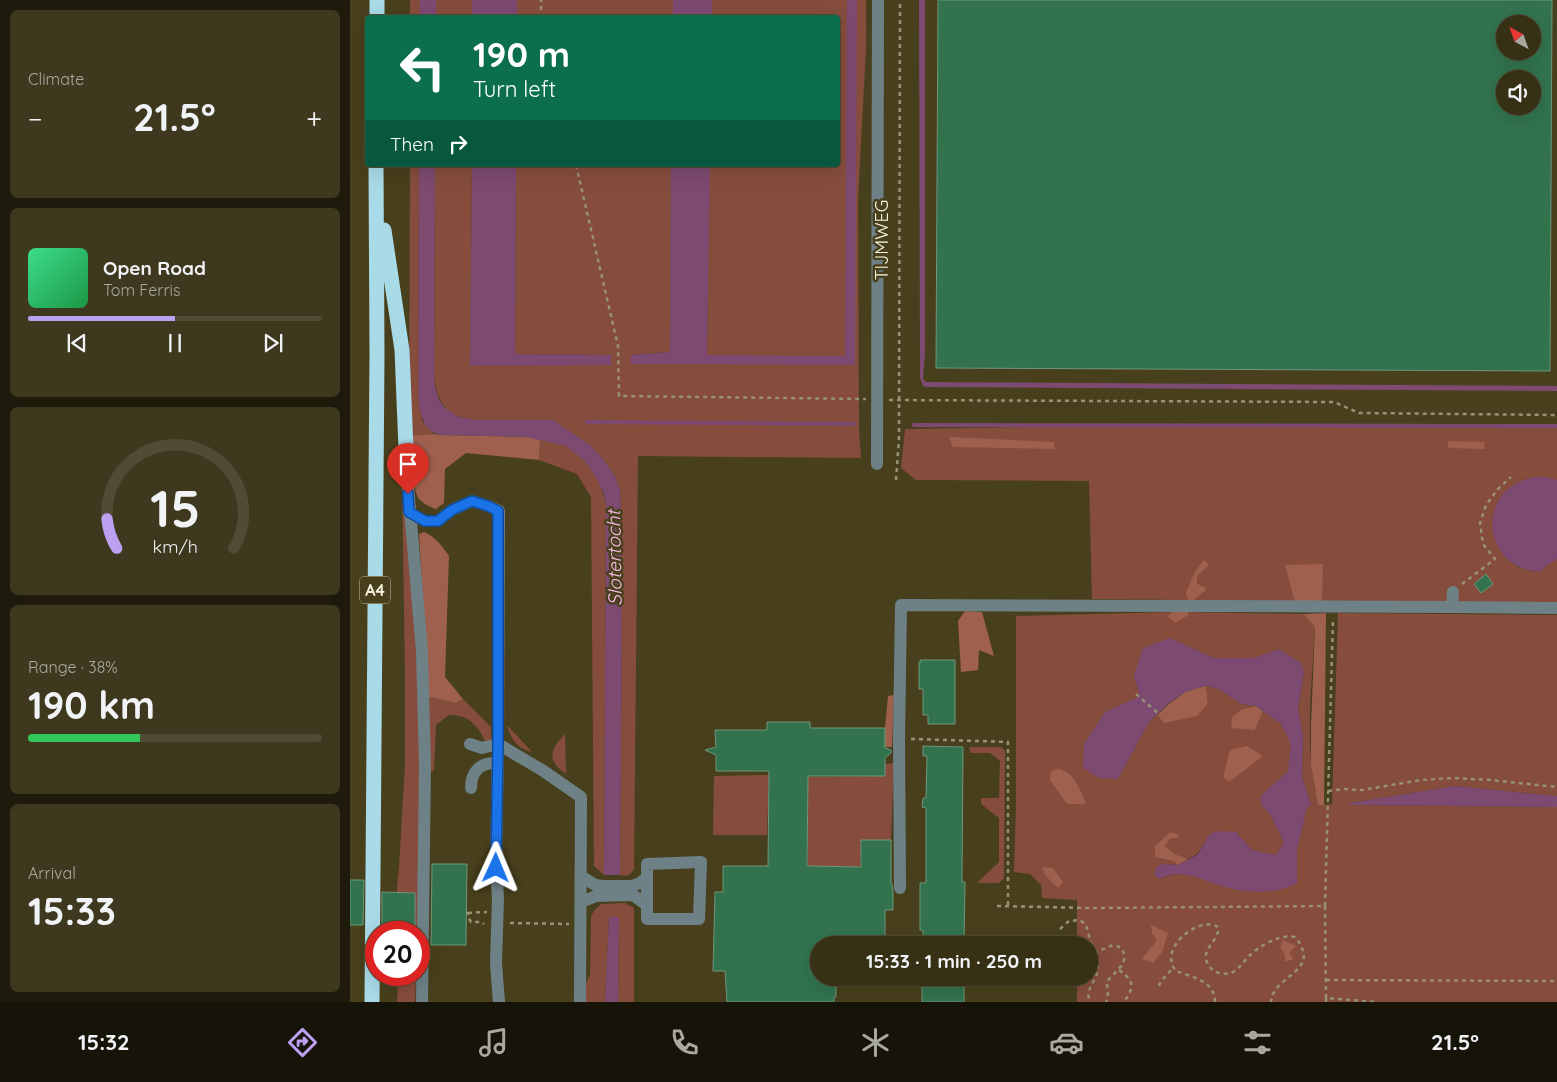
<!DOCTYPE html>
<meta charset="utf-8">
<style>
body{margin:0;font-family:Quicksand,sans-serif;background:#3d381e;color:#f1f3f6;height:100vh;display:flex;flex-direction:column;font-size:19px;white-space:nowrap}
*{box-sizing:border-box;margin:0}
p{font-size:16px;color:#aaa9a0}
.icon{flex:none;width:28px;height:28px;fill:none;stroke:currentColor;stroke-width:2;stroke-linecap:round;stroke-linejoin:round}
.map{position:relative;flex:1;overflow:hidden}
.sheet{display:flex;flex-direction:column;gap:10px;padding:10px;background:#1e1a0c;width:350px}
.sheet>*{flex:none}
.banner{position:absolute;left:15px;top:15px;width:475px;height:152px;border-radius:5px;box-shadow:0 5px 20px #0002,0 0 0 1px #504b34;background:#0b6e4f;color:#fff;overflow:hidden}
.needle{width:32px;rotate:319deg}
.buttons{position:absolute;left:1146px;top:15px;display:grid;gap:10px}
.buttons a{display:grid;place-items:center;width:45px;height:45px;border-radius:50%;background:#363015;box-shadow:0 5px 20px #0002,0 0 0 1px #504b34;font-size:25px}
.speed{position:absolute;left:15px;top:921px;display:flex;gap:10px;font-size:25px;font-weight:700;text-align:center}
.speed>*{display:grid;place-content:center;width:65px;height:65px;border-radius:50%;background:#363015;box-shadow:0 5px 20px #0002,0 0 0 1px #504b34;line-height:1}
.speed .limit{border:8px solid #d22;background:#fff;color:#111}
.pin{position:absolute;display:grid;place-items:center;width:42px;height:42px;color:#fff;margin:-51px -21px;border-radius:50% 50% 50% 0;rotate:-45deg;box-shadow:0 0 5px #0007}
.pin .icon{rotate:45deg}
.me{position:absolute;width:55px;margin:-28px;rotate:1deg;stroke-linejoin:round;filter:drop-shadow(0 0 4px #0008)}
.turn{display:flex;align-items:center;gap:18px;height:105px;padding:0 25px;font-size:22px}
.turn .icon{width:65px;height:65px;stroke-width:2.5}
.turn b{display:block;font-size:35px;line-height:42px}
.then{display:flex;align-items:center;height:48px;padding:0 25px;background:#0003;gap:10px;font-size:19px}
.big{font-size:38px;font-weight:800;line-height:1.1}
.sheet .widget{flex:1;display:flex;flex-direction:column;justify-content:center;gap:8px;min-width:0;padding:0 18px;border-radius:8px;background:#3d381e}
.sheet .dial{align-items:center;gap:0}
.dial svg{height:130px;overflow:visible;fill:none;stroke:#504b34;stroke-width:7;stroke-linecap:round;text-anchor:middle}
.dial text{fill:#f1f3f6;stroke:none}
.song{display:flex;align-items:center;gap:15px}
.cover{width:60px;height:60px;border-radius:8px;background:linear-gradient(135deg,hsl(150 70% 55%),hsl(140 70% 35%))}
.played{height:5px;border-radius:2px;background:linear-gradient(90deg,#bca0f2 50%,#504b34 50%)}
.keys{display:flex;justify-content:space-around;direction:ltr}
.heat{display:flex;justify-content:space-between;align-items:center;font-size:28px;direction:ltr}
.charge{height:8px;border-radius:4px;background:linear-gradient(90deg,#34c759 38%,#504b34 0)}
.trip{position:absolute;left:460px;top:936px;width:288px;height:50px;border-radius:25px;background:#363015;box-shadow:0 5px 20px #0002,0 0 0 1px #504b34;font-weight:800;line-height:50px;text-align:center}
.tab-bar{display:flex;height:80px;justify-content:space-around;align-items:center;background:#161308;color:#aaa9a0}
.tab-bar .icon{width:35px;height:35px}
.tab-bar .selected{color:#bca0f2}
.tab-bar b{font-size:22px;color:#f1f3f6}
main{display:flex;flex:1;min-height:0}
.map>svg:first-child{display:block}
</style>
<main>
<section class="sheet">
<div class="widget"><p>Climate</p>
<div class="heat"><a>−</a><b class="big">21.5°</b><a>+</a></div>
</div>
<div class="widget">
<div class="song"><i class="cover"></i><div><b>Open Road</b><p>Tom Ferris</p></div></div>
<div class="played"></div>
<div class="keys"><svg class="icon" aria-label="previous" viewBox="0 0 24 24"><path d="M18 5L8 12l10 7zM5 5v14"/></svg><svg class="icon" aria-label="pause" viewBox="0 0 24 24"><path d="M8 5v14M16 5v14"/></svg><svg class="icon" aria-label="next" viewBox="0 0 24 24"><path d="M6 5l10 7-10 7zM19 5v14"/></svg></div>
</div>
<div class="widget dial"><svg viewBox="0 0 100 80">
<path d="M14 69A42 42 0 1 1 86 69"/>
<path d="M14 69A42 42 0 0 1 8 51" stroke="#bca0f2"/>
<text x="50" y="56" font-size="32" font-weight="700">15</text>
<text x="50" y="72" font-size="11">km/h</text>
</svg></div>
<div class="widget"><p>Range · 38%</p><b class="big">190 km</b><div class="charge"></div></div>
<div class="widget"><p>Arrival</p><b class="big">15:33</b></div>
</section>
<div class="map">
<svg width="1207" height="1002" viewBox="0 0 1207 1002">
<rect width="100%" height="100%" fill="#48401c"/>
<path fill="#864d3d" fill-rule="evenodd" d="M60,0h10v17h-10z
M86,0h36v17h-36z
M167,0h156v17l-156,1z
M361,0h155v49l-8,150 1,231 2,28 -223,-2 -4,413c-4,6 -6,8 -14,6l2,-261 -1,-106 -1,-18 -5,-14 -12,-17 -12,-13 -115,-26c-5,-1 -11,-1 -16,-3 -19,-6 -25,-25 -26,-43l1,-209h37l-2,201 141,-2v-9l-96,-1 1,-189h155l-1,187 -39,3 1,9 212,-8h-137l2,-191h129v-147l-127,-1z
M60,165h9l-1,229 4,27 12,13 -25,2z
M51,406l17,275 3,69 -3,182h-18l-3,-13v-32l2,-19 6,-104v-87z
M739,426l468,2v52l-17,-3 -15,2 -28,24 -5,17 17,41 9,6 13,4 10,1 5,-6 11,-7v49l-235,-5v-39l-27,38 -102,-1 12,-10 1,-4 -5,-1 -4,-3v-7l12,-11 -14,7 -7,28 -96,-1 -3,-118 -173,-1 -15,-12 4,-39z
M190,439c7,2 19,5 26,7 21,9 37,39 40,59l-2,370 -10,-9 -3,-369 -14,-23 -38,-14z
M823,612l130,2 12,13c-3,58 -12,122 4,178l13,-1 6,-191 219,2v181l-102,-10 -106,17 2,2 206,2v195h-480v-24h12v-33h-12v-45l-35,-2 -1,-13 -11,-11 -16,-2 2,-68v-188zM820,638l44,20h40l25,-9 25,24 -6,36 5,28 -1,39 9,29 -5,3 -1,8 -8,33v34l-71,4 -35,-12 -16,-1 -16,5 5,-15 14,1 -23,-19 15,-14 8,6h-7l-6,8 10,8 13,5 10,-6 10,-17 28,-4 16,18 24,5 8,-13 -15,-29 -8,-8v-9l27,-25 4,-27 -11,-20 -18,-13 -8,19 -13,-21 14,-3 -15,-2 -22,-15 -13,-3 2,17 -44,20 -7,-8 -8,7 -31,57 -13,-67 31,-14 3,-5 -5,-17z
M79,697l27,6 7,-4 28,28v11l-2,6 -3,-1c-8,-18 -17,-28 -37,-28l-13,10 -2,46 -4,1z
M157,725l25,27c-15,-3 -21,-13 -25,-27z
M215,734l1,40c-20,-14 -16,-24 -1,-40z
M619,747h32l4,4 -1,127 -5,5h-22l22,-21v-44l-18,-14v-6h18l1,-37 -10,-8h-19z
M544,763l-3,77h-30l-1,27 -52,-1v-89l76,-1 1,-12z
M419,775l-2,60h-54l1,-59z
M275,903l9,5v94h-16l1,-85h-10l-4,85h-20v-17l5,-10 1,-58 3,-6 7,-7z
M48,975h18l-1,27h-18z"/>
<path fill="#9f604e" d="M84,434l7,1 86,2 13,2 -1,21 -73,-7 -21,16 -1,34 -8,6c-6,-2 -12,-5 -17,-10 -7,-10 -8,-50 -10,-63z
M599,437l105,5 1,7 -102,-2z
M1098,441l36,1 1,7 -37,-1z
M74,532c12,5 18,14 25,24l-4,121 18,22 -7,4 -27,-6 -10,-163z
M854,560l5,5 -12,11v7l4,3 5,1 -1,4 -12,10 -5,-1 -2,-8 9,-20z
M973,564l-1,39 -27,-1 -10,-37z
M615,611l17,1 12,44 -15,-6 -1,20 -17,2 -3,-51z
M823,612h16l-2,4 -12,7 -7,-7z
M976,613l-2,192h-6l-7,-40v-39l4,-99 -12,-13z
M856,686l2,17 -11,13 -33,7 -7,-8 13,-12 17,-12z
M544,695l-2,52h-7v-19l3,-32z
M906,706l7,5 -8,19 -24,-2 1,-11 10,-8z
M897,746l16,10 -34,26 -6,-5 7,-27z
M709,769c15,3 22,22 27,35h-19l-17,-24 1,-9z
M820,832l9,3 -1,3h-7l-6,8 10,8 13,5 -10,6 -5,-4 -18,-4v-11z
M692,867l11,1 10,14 -5,6 -13,-13z
M801,925l17,8 -6,19 -9,11 -11,-4 15,-19 -5,-7z
M933,940l13,6 -7,7 5,6 -9,3v-7l-5,-8z"/>
<path fill="#7d4a71" d="M70,0h16v17h-16z
M122,0h45v17h-45z
M323,0h39v17h-39z
M497,0h10l-2,365 -224,-1v-9l39,-3 1,-187h39l-3,190 138,1z
M569,0h6v354l-2,25 3,3 631,4v5l-630,-4 -4,-1 -3,-8z
M69,165h16l-1,209 1,13 4,13 5,7 14,10 18,3h77l38,26 12,13 12,17 5,14 1,18 1,106 -2,261h-16l2,-370 -2,-11 -7,-15 -12,-18 -19,-15 -39,-9 -86,-2c-20,-4 -21,-24 -23,-41z
M122,165h44l-1,189 96,1v10l-141,1z
M1186,477h10l11,3v79l-11,7 -5,6c-62,-3 -66,-87 -5,-95z
M820,638l44,20h40l25,-9 22,14 3,9 -6,37 5,28 -1,39 9,29 -5,4 -1,7 -8,34v33c-21,11 -49,11 -72,4 -16,-4 -30,-13 -48,-13 -6,0 -12,3 -18,5l-5,-4 3,-9 7,-2 14,1 20,-11 10,-18 7,-5 21,1 16,18 24,5 8,-13 -15,-29 -8,-8v-9l27,-25 3,-27 -10,-20 -25,-18 -15,-2 -22,-15 -13,-3 -19,5 -18,12 -20,19 -31,57 -19,-1 -16,-10 1,-24 21,-32 31,-14 3,-5 -5,-17 9,-28z
M1105,786l102,10v11l-207,-2 -1,-2z
M259,917h10l-1,85h-13z"/>
<g fill="none" stroke-linecap="round" stroke-linejoin="round">
<path stroke="#7d4a71" stroke-width="4" d="M237,422l267,2
M564,425l643,1"/>
</g>
<path fill="#32734e" stroke="#70957d" fill-rule="evenodd" d="M588,0h614l-2,371 -614,-3zM1155,24h27v27h-27zM1155,79h27v27h-27z
M1136,574l7,10 -12,9 -7,-9z
M570,660h35v64h-27v-9h-5v-26h-4v-27h2z
M417,722h43v6h75v20l6,2v3l-6,5v18h-77l-1,90 54,1v-27h30v44h1l1,9v17h-8v35h-66v33h14v5h3v14h-2v5h-107l-2,-31h-12l2,-79h8v-26h45l1,-95h-53v-16l-11,-5 11,-3 -1,-17h52z
M573,746l40,1 -1,135h3l-1,63h-41v-15h-3v-47h6v-75l-4,-1 1,-9h3l1,-42h-4z
M82,864h35l-1,81h-35z
M0,880h14l-1,45h-13z
M32,892l33,1v32h-33z
M572,978h42v24h-42z"/>
<g fill="none" stroke-linecap="round" stroke-linejoin="round">
<path stroke="#989174" stroke-width="2.5" stroke-dasharray="4 4" stroke-linecap="butt" d="M191,18v-18
M226,165l42,181 1,50 247,3
M539,400l445,2 25,11 198,2
M546,480l3,-42 1,-438
M1112,584l33,-25 -12,-15 -3,-21 6,-18 12,-16 13,-12
M786,694l24,21
M561,739l97,3v165
M978,791l17,-2 17,1 59,-10 32,-2 37,2 67,7
M647,906l93,2 235,-2 1,92
M975,906l8,-288
M116,913h2v4l3,5h10l3,2
M118,913l19,-1
M160,923l59,1
M710,929l9,-8 11,-1 6,5 12,43c0,12 -14,21 -8,34
M744,953l19,-8c5,1 8,2 10,6 6,14 -10,21 -16,31l1,16 -2,4
M769,970c15,11 16,16 5,32
M976,980l231,1
M809,986l2,-5 12,-13
M865,1002c0,-22 -24,-25 -39,-31 -19,-22 23,-56 42,-44 2,13 -14,19 -12,32 2,12 16,18 27,13 7,-4 11,-11 16,-16 12,-11 30,-22 46,-19 29,35 -23,38 -24,65
M976,1002v-4l49,4"/>
<path stroke="#6e8187" stroke-width="12" d="M527,464l1,-464
M57,474l15,178 3,113 -3,237
M59,513l16,8h13l14,-11 20,-9 16,5 11,5 -1,233 -2,124 2,30 -2,65 3,39
M1102,607l105,1
M120,744l12,4 16,-4 44,26 39,27 -1,205
M121,788c0,-17 10,-26 26,-25
M351,862l-2,57h-52v-55z
M231,876l14,9 7,1h30l8,-3 7,-5
M550,888l-1,-149 2,-134 551,2 1,-15
M231,902l15,-6 37,-1 14,10"/>
<path stroke="#a9dae8" stroke-width="15" d="M27,18v-18
M34,230l18,120 5,124
M22,1002l5,-648 -1,-189"/>
</g>
<g fill="none" stroke-linecap="round" stroke-linejoin="round">
<g stroke="#114b97" stroke-width="12">
<path id="route" d="M58,494l1,18 16,9h13l14,-11 20,-9 16,5 10,5v233l-2,124"/>
</g>
<use href="#route" stroke="#1a73e8" stroke-width="9"/>
</g>
<g text-anchor="middle" stroke-width="5" stroke-linejoin="round" paint-order="stroke">
<rect fill="#48401c" stroke="#c2bda3" stroke-width="1" x="10" y="576.5" width="30" height="27" rx="4"/>
<g font-size="16" font-weight="bold" fill="#f6f2dd">
<text x="25" y="596">A4</text>
</g>
<g font-size="18" fill="#f6f2dd" stroke="#48401c">
<text transform="translate(532 240) rotate(-90)" y="6">TIJMWEG</text>
</g>
<g font-size="19" font-style="italic" fill="#f9b9e8" stroke="#48401c">
<text transform="translate(264 558) rotate(-91)" y="7">Slotertocht</text>
</g>
</g>
</svg>
<div class="buttons">
<a><svg class="needle" viewBox="-14 -14 28 28"><path d="M0-13l5 13h-10z" fill="#e53935"/><path d="M0 13l5-13h-10z" fill="#aaa9a0"/></svg></a>
<a><svg class="icon" aria-label="sound" viewBox="0 0 24 24"><path d="M4 9h4l5-4v14l-5-4H4zM17 9q2 3 0 6"/></svg></a>
</div>
<div class="speed"><div class="limit">20</div></div>
<div class="pin" style="left:58px;top:494px;background:#d93025"><svg class="icon" aria-label="arrive" viewBox="0 0 24 24"><path d="M6 21V4h12l-3 4 3 4H6"/></svg></div>
<svg class="me" style="left:146px;top:868px" viewBox="-20 -20 40 40"><path d="M0-17L14 15 0 8-14 15z" fill="#1a73e8" stroke="#fff" stroke-width="4"/></svg>
<div class="trip">15:33 · 1 min · 250 m</div>
<div class="banner">
<div class="turn"><svg class="icon" aria-label="left" viewBox="0 0 24 24"><path d="M17 20v-9H6M10 6l-5 5 5 5"/></svg><div><b>190 m</b>Turn left</div></div>
<div class="then">Then<svg class="icon" aria-label="right" viewBox="0 0 24 24"><path d="M7 20v-9h11M14 6l5 5-5 5"/></svg></div>
</div>
</div>
</main>
<nav class="tab-bar">
<b>15:32</b>
<svg class="icon selected" aria-label="directions" viewBox="0 0 24 24"><path d="M12 3l9 9-9 9-9-9zM9 14v-3h6M13 9l2 2-2 2"/></svg>
<svg class="icon" aria-label="music" viewBox="0 0 24 24"><path d="M9 18V5l10-2v13"/><circle cx="6" cy="18" r="3"/><circle cx="16" cy="16" r="3"/></svg>
<svg class="icon" aria-label="phone" viewBox="0 0 24 24"><path d="M5 4h4l2 5-3 2q2 4 5 5l2-3 5 2v4C11 20 4 13 5 4z"/></svg>
<svg class="icon" aria-label="climate" viewBox="0 0 24 24"><path d="M12 3v18M4 7l16 10M4 17L20 7"/></svg>
<svg class="icon" aria-label="car" viewBox="0 0 24 24"><path d="M5 17H2v-5l4-1 3-4h7l3 4 3 1v5h-3M9 17h6M6 11h13"/><circle cx="7" cy="17" r="2"/><circle cx="17" cy="17" r="2"/></svg>
<svg class="icon" aria-label="filters" viewBox="0 0 24 24"><path d="M4 7h16M4 17h16"/><circle cx="9" cy="7" r="2"/><circle cx="15" cy="17" r="2"/></svg>
<b>21.5°</b>
</nav>
